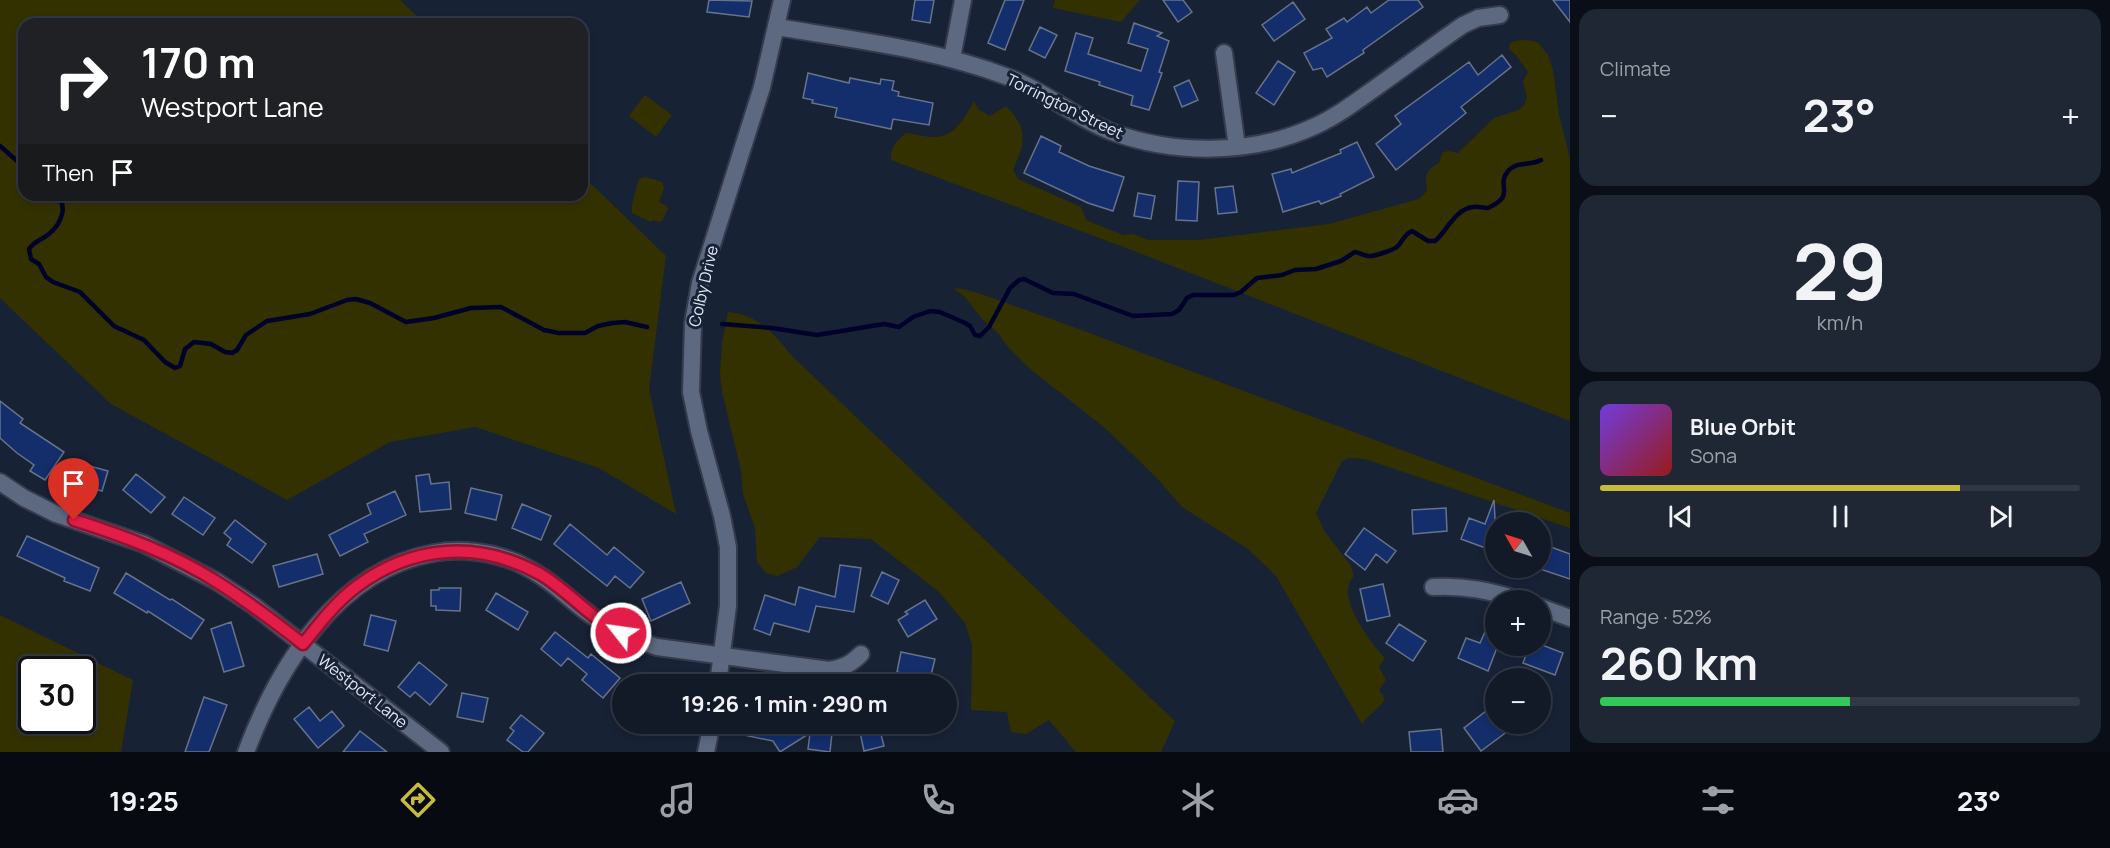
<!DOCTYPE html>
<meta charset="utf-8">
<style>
body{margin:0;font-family:Manrope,sans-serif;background:#1f2734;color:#f1f3f6;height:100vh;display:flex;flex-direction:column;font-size:22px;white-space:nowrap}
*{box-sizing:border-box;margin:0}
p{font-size:20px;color:#9ca1a8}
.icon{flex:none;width:33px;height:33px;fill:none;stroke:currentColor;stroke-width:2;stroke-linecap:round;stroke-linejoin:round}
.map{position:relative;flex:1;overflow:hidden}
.sheet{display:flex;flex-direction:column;gap:9px;padding:9px;background:#0a0e16;width:540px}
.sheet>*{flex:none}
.guide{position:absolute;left:18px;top:18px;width:570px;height:183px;border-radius:18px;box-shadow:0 3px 9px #0003,0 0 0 2px #313845;background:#202124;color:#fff;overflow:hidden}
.needle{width:39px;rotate:309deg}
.tools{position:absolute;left:1485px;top:512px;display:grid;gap:12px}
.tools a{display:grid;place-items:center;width:66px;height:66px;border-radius:50%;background:#121a28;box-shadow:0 3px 9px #0003,0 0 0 2px #313845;font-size:30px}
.speed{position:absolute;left:18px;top:656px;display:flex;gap:12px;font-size:30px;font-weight:700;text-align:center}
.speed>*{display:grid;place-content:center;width:78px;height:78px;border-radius:50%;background:#121a28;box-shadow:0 3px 9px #0003,0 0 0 2px #313845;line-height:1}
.speed .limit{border:3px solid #111;border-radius:9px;background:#fff;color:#111}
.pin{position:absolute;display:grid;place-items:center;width:51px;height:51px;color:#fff;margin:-62px -26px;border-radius:50% 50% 50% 0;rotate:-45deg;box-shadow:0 0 6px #0007}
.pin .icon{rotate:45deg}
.me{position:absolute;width:66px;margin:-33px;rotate:300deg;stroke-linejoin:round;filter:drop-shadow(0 0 4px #0008)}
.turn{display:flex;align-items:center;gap:21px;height:126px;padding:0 24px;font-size:27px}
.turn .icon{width:78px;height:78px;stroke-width:2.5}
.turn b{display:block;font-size:42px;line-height:51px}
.then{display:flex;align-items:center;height:57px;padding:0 24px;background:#0003;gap:12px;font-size:22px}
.big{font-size:45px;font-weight:700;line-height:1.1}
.sheet .card{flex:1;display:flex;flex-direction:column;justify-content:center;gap:9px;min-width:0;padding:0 21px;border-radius:18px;background:#1f2734}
.sheet .dial{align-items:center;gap:0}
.dial b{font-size:78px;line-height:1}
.song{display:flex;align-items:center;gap:18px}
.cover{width:72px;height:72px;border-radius:9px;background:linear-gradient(135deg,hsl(260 70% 55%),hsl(0 70% 35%))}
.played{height:6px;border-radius:3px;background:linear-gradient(90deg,#c6bc3c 75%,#313845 75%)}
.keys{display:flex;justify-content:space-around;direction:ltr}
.heat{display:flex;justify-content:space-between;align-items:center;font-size:33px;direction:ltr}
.charge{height:9px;border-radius:4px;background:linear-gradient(90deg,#34c759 52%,#313845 0)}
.trip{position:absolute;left:612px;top:674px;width:345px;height:60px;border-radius:30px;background:#121a28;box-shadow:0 3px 9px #0003,0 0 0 2px #313845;font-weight:700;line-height:60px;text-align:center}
.tab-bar{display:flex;height:96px;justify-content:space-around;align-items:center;background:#070a10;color:#9ca1a8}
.tab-bar .icon{width:42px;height:42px}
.tab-bar .selected{color:#c6bc3c}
.tab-bar b{font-size:27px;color:#f1f3f6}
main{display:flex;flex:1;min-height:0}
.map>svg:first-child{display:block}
</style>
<main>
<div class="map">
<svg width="1570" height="752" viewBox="0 0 1570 752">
<rect width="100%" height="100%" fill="#182235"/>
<path fill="#343101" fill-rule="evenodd" d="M0,0h400l25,24h-401v171h558v-20l84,81 -17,133 27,125 -77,-46 -124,-41 -85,15 -103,58 -176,-96 -111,-106z
M1055,0h85l-19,22 -68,-14z
M1527,40l11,2 10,13 5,15 6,44 11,45v262l-436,-170 -243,-91c-1,-13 5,-18 15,-27 9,1 19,4 28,4 20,1 32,-21 40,-36l5,9 11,6 16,-10c23,24 19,36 7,64l5,9 63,28 5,13 37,15 10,-1 15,6h52l129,-16 90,-25 8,-8c-2,-15 -2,-21 12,-28l4,-11 6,-1 9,2 36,-35 25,-8 5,-5 3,-8 -4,-15 5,-10 -12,-17 -7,-6v-5l6,-3z
M645,95l27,20 -16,22 -27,-21z
M645,177l17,5 2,6 -5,14 8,4 1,3 -6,12 -3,1 -6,-2 -2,2 -19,-9c-1,-9 4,-24 7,-34z
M953,288l10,1 18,5 92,33 497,186v15l-205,-69 -16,-1 -7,3 -26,52 9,19 26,34 3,10c-2,3 -4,5 -5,8 -7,21 23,61 36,74l-6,9 7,13 -7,10 6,9c-6,10 -16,15 -23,25l-86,-148 -28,-27 -66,-42 -27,-31 -50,-48 -75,-59 -22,-22 -10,-14 -15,-13 -19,-24z
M728,312c29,3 45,19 62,42l385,367 -14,31h-85l-27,-32 -23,14 -15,-2 -4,-20 -36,-2 1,-65 -7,-22 -26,-31 -68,-53 -51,-2 -23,30 -19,9 -12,-3 -9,-11 -2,-34 -12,-34 -2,-24 -19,-78 -2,-18 2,-31z
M0,615l133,65 -12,72h-121zM32,669h50v51h-50z"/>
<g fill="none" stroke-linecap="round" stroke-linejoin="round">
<path stroke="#00022c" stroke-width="4.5" d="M0,146l24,21
M56,195c13,11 5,29 -7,39 -7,6 -14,6 -20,15l2,10 8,5 7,13 7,5 27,10 34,34 30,14 21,22 10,6 5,-2 5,-17 9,-7 17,2 14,8 7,1 5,-3 9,-15 21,-14 43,-7 37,-14 9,-1 14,4 36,19 28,-4 37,-10 30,-1 43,23 15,3h26l13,-7 14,-3 13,-1 22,5
M722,324l50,4 45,7 67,-11 15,3 14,-10 17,-6 10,1 25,11 5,3 5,9 5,1 9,-9 21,-39 9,-8 5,-1 29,14 21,1 59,22 39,-2 7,-4 8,-12 6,-3h41l7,-3 16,-14 25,-3 13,-5 21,-1 25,-8 14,-9c5,1 10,4 15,4 5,0 24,-6 28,-10 5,-6 7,-12 14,-15l16,10h7c12,-10 20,-32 38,-34 5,-1 9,1 15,1 30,-14 6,-22 21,-38 9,-9 21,-4 32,-10"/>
</g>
<path fill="#132e6b" stroke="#66738b" stroke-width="1.5" d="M709,0l43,1 -3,16 -42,-5z
M915,0h19l-4,23 -18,-3z
M1005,0h19l-19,50 -17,-7z
M1163,0h20l9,12 -14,10z
M1389,0h29l5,7 -60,43 1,3 -37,24 -5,-9 -9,2 -9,-17 28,-15 -6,-9 18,-11 3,4 20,-15 4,6z
M1553,0h17v22z
M1293,2l12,17 -31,22 -12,-16z
M1134,23l28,10 -5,3 12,5 -10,31 3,1 -13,37 -18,-5 2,-9 -34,-11 1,-3 -35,-11 11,-38 17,5 -5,16 53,17 7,-22 -20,-6z
M1040,27l17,8 -12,23 -16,-8z
M1502,55l9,12 -50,40 5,6 -70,57 -20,-26 25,-20 -6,-8 74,-54 9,13z
M1278,61l17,11 -21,33 -18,-12z
M808,73l41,10 1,-5 30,6 1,-5 13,2 -2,9 7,2 -1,4 35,7 -4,22 -36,-6 -2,10 -56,-12 2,-9 -25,-5 1,-3 -10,-2z
M1189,80l9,20 -16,7 -8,-20z
M1041,136l20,10 -2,6 30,14 35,11 -11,34 -25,-8 -64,-30z
M1357,142l17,35 -34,17 1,2 -20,8 -2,-3 -36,11 -11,-38 19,-5 1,4 49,-20 -1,-3z
M1178,181l21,1 -2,39 -21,-1z
M1233,186l4,26 -19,2 -3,-26z
M1138,193l17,3 -4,23 -17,-3z
M0,401l23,18 -3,4 44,29 -19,28 -15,-9 4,-6 -17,-12 -17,-15z
M86,465l22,6 -6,20 -22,-6z
M136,474l29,23 -14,16 -28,-23z
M429,474l2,10 18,-2 2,27 -31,3 -4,-36z
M471,488l31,7 -6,25 -31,-7z
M395,491l11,24 -42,19 4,8 -28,14 -11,-21 42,-21 -4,-10z
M184,497l31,21 -12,17 -31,-21z
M1494,500l2,38 -5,12 -30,-11 8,-21 16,6z
M522,504l29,12 -10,24 -29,-12z
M1446,508l1,23 -34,3 -1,-24z
M235,520l31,24 -14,19 -25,-18 4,-6 -7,-6z
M570,524l37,31 7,-8 30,25 -14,16 -15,-12 -8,10 -53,-42z
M1364,528l32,23 -9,12 -11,-9 -11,16 -20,-16z
M27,536l72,32 -9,23 -26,-10 1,-3 -48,-22z
M1540,543l30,11v25l-30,-10z
M317,554l6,20 -44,13 -6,-21z
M840,565l21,3 -7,44 -38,-6 -7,26 -35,-9 -4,12 -16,-6 11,-34 30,10 4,-18 36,10z
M882,572l17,8 -11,24 -17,-8z
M126,573l44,27 2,-1 32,21 -13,19 -43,-28 -1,2 -33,-20z
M681,582l9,21 -39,18 -9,-22z
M1383,584l7,32 -23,5 -7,-32z
M439,588h22l-1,23 -24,-1v-4h-5v-16h8z
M496,593l32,19 -10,18 -32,-20z
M925,600l12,19 -29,18 -10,-17 10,-6 -3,-2z
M1496,607v38h2l-10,26 -30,-13 8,-20 14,5z
M371,615l25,6 -8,30 -24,-6z
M231,622l13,44 -20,6 -13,-43z
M1399,624l27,17 -13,20 -27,-18z
M555,632l33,26 3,-4 29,24 -17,20 -21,-18 5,-6 -19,-16 -7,8 -20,-17z
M1530,645h12l21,8 -8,22 -32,-12z
M901,652l34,7 -5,20 -33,-7z
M419,662l28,23 -17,20 -15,-13 -5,5 -12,-10z
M462,693l26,5 -5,24 -26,-5z
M204,697l23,8 -18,47h-24z
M309,707l11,14 12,-10 12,15 -26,22 -24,-29z
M1490,708l6,8v7h5l7,8 -27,20 -17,-23z
M521,715l23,18 -16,19h-5l-16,-12 7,-9 -4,-3z
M741,723h92l-3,29 -22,-3 2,-16 -30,19 -7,-11 -34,-7z
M858,723h20l6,23 -20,5z
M1441,729l2,23h-32l-2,-20z
M360,731l27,21h-44z"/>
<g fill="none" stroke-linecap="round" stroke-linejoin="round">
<g stroke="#353b4c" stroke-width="20">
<path id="minor" d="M777,27c78,13 157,22 231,50 37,14 67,41 104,55 63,23 139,23 201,-5 23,-10 44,-26 65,-41 28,-20 56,-41 85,-61l15,-7 22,-3
M1224,53l13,94
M952,58l11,-58
M0,482l24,16 32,16 88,30 72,37 38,25 187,146
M1433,587c31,-2 57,4 87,13
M1540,607l30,11
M718,684l10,-78v-59l-6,-31 -23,-85 -8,-39 2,-69 7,-40 62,-196 20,-87
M246,752c32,-85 91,-182 188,-199 27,-5 58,-1 84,10 30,14 45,31 70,50 21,16 44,26 69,34l172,23c14,-2 22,-6 32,-16
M706,752l6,-29"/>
</g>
<use href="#minor" stroke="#5d6981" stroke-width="16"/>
</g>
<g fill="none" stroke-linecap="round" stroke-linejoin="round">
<g stroke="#92132f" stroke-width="15">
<path id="route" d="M74,520c50,16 99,34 143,62 30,19 58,40 86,62 16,-20 32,-41 53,-57 56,-42 122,-47 184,-13 29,17 49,44 81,59"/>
</g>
<use href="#route" stroke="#e11d48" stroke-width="10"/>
</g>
<g text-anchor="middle" stroke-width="6" stroke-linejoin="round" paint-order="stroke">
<g font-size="16" fill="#e1e8f5" stroke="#182235">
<text transform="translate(1065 106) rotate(26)" y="6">Torrington Street</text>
<text transform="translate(703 286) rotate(-77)" y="6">Colby Drive</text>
<text transform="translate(363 691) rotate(38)" y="6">Westport Lane</text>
</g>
</g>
</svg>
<div class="tools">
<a><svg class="needle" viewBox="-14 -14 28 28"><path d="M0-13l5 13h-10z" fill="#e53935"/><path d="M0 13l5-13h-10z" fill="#9ca1a8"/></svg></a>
<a>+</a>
<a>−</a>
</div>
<div class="speed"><div class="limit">30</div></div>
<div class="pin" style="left:74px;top:520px;background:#d93025"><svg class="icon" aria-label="arrive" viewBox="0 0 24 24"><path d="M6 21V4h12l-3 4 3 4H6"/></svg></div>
<svg class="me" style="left:621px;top:633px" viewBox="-20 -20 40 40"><circle r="17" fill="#e11d48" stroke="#fff" stroke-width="3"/><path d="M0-11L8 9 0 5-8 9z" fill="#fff"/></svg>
<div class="trip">19:26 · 1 min · 290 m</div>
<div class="guide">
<div class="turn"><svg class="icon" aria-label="right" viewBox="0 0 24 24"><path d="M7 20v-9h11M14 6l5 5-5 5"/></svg><div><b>170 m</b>Westport Lane</div></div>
<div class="then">Then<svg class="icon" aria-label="arrive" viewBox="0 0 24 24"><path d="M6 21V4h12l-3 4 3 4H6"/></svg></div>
</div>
</div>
<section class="sheet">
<div class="card"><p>Climate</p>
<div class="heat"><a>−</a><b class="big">23°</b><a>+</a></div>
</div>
<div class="card dial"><b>29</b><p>km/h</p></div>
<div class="card">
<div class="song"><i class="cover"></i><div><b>Blue Orbit</b><p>Sona</p></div></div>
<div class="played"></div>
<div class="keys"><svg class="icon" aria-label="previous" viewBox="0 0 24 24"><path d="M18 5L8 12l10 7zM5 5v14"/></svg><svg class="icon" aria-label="pause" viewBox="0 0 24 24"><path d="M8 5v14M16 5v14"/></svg><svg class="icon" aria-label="next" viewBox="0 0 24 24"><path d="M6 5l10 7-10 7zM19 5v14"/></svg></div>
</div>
<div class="card"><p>Range · 52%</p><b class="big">260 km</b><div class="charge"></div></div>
</section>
</main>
<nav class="tab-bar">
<b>19:25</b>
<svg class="icon selected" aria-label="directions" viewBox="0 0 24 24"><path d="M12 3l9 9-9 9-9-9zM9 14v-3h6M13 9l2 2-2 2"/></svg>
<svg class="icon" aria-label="music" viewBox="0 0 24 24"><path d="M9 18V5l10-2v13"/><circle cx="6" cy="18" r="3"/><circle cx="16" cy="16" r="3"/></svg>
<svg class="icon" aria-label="phone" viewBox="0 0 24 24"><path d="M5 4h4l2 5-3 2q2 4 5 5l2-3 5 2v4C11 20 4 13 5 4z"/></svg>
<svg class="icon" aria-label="climate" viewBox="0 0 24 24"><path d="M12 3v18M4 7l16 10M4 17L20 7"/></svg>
<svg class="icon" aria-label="car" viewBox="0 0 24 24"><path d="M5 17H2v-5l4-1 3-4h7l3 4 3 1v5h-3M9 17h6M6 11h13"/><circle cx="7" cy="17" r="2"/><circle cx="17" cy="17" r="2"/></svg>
<svg class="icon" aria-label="filters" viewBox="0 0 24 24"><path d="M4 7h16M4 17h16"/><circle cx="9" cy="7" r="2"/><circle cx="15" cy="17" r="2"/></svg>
<b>23°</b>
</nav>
